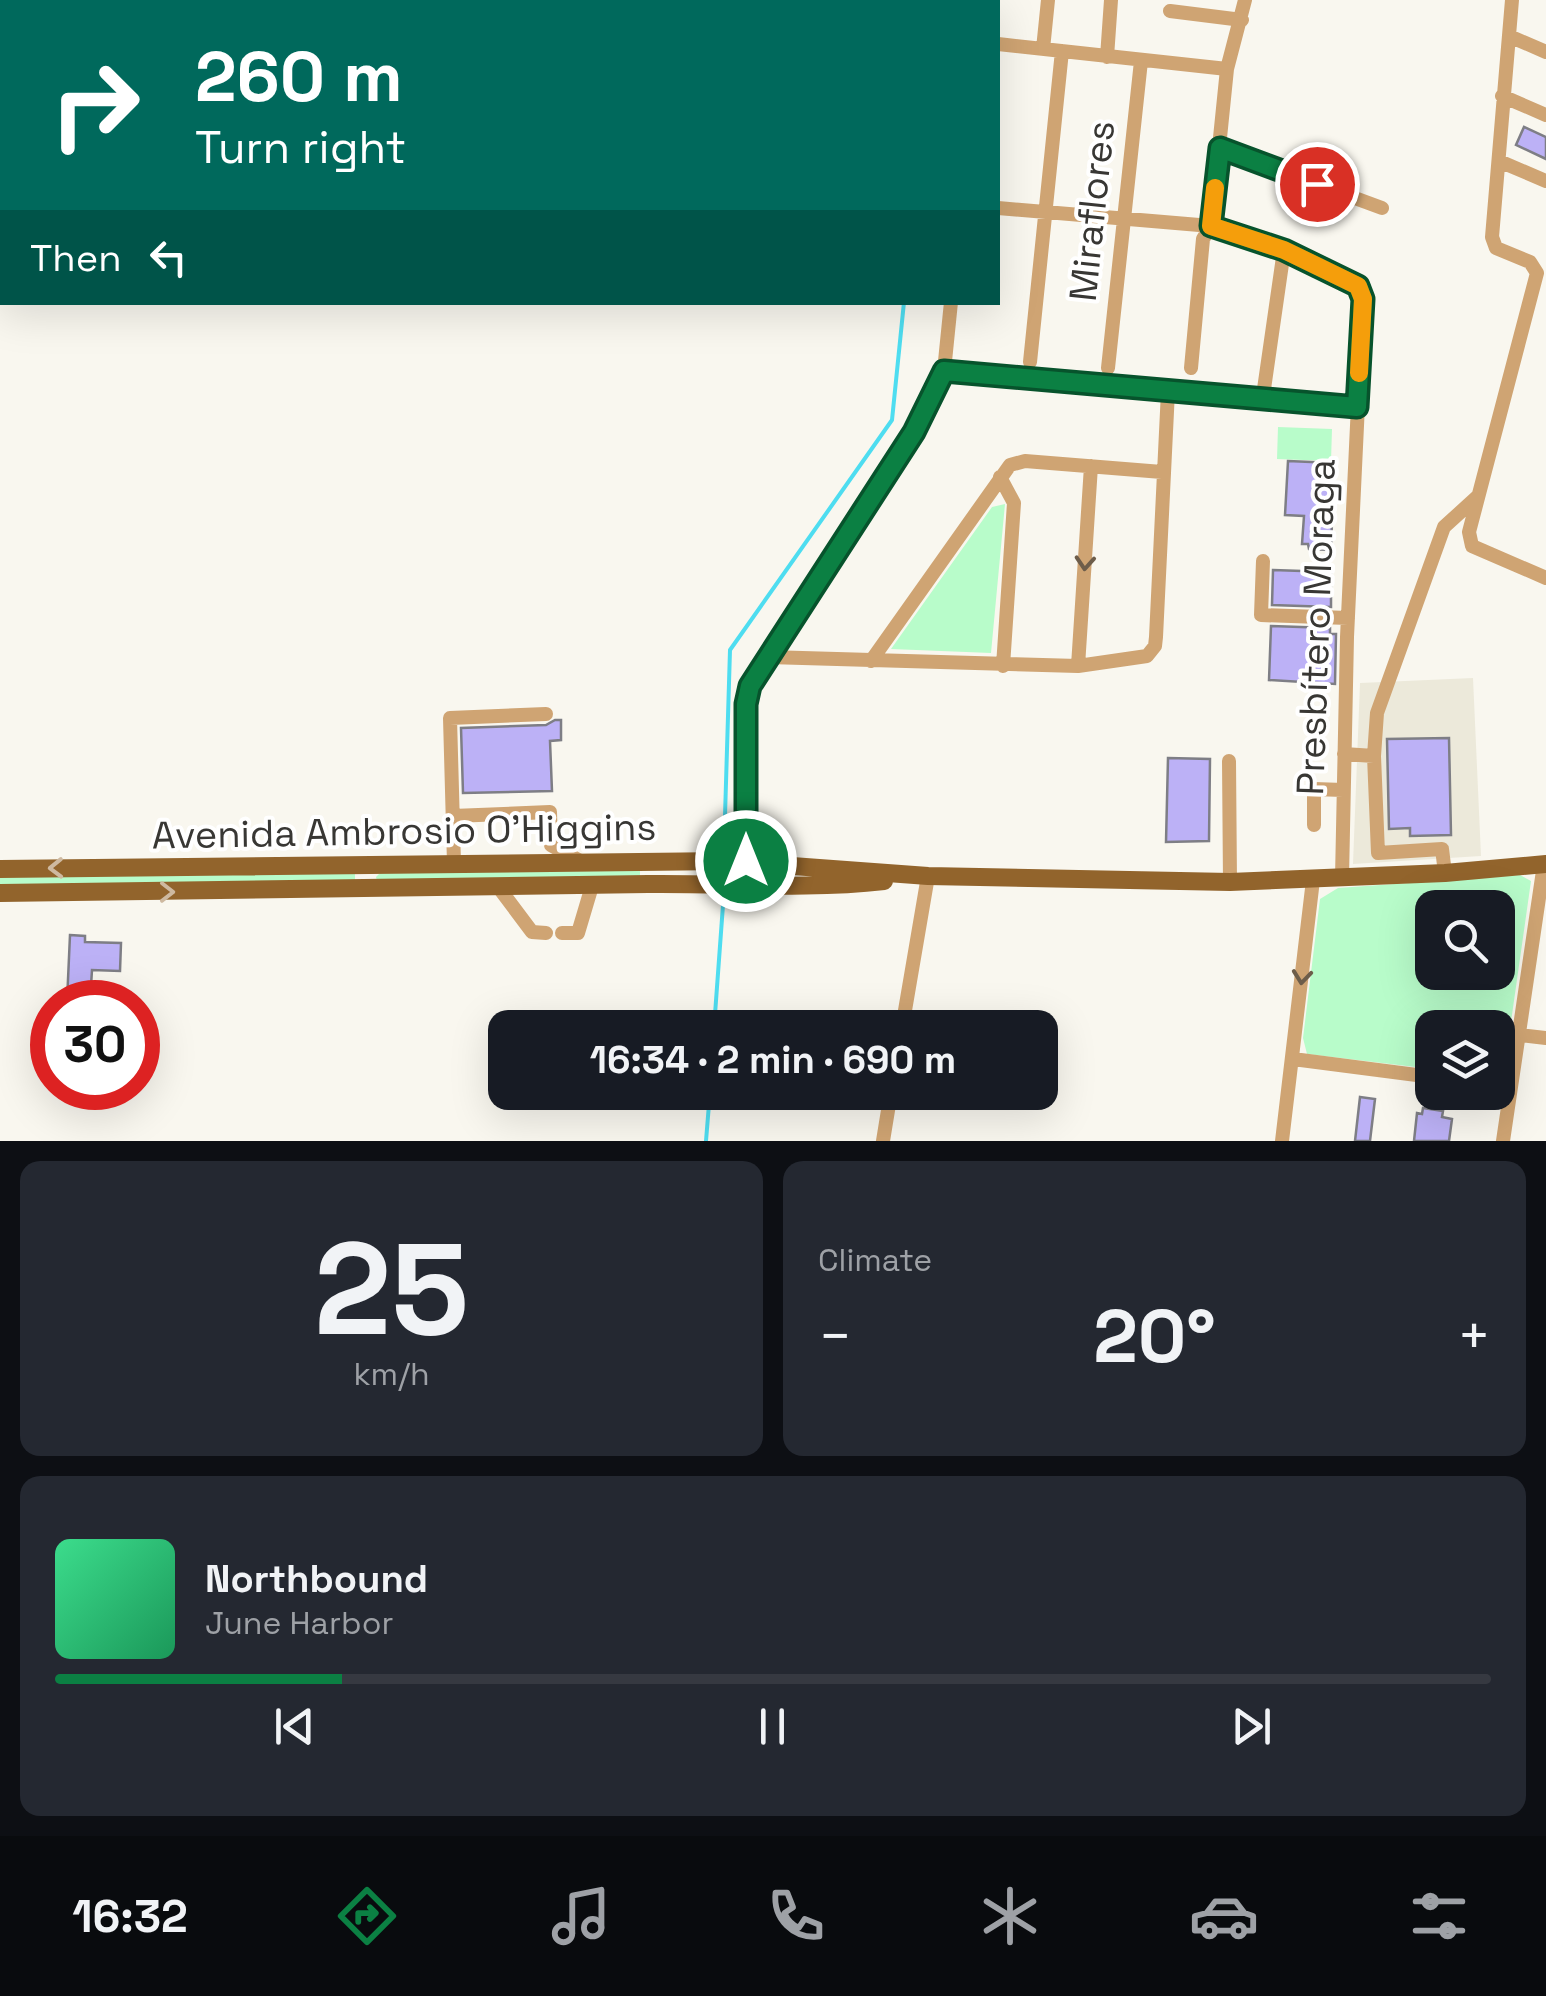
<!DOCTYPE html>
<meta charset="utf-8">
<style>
body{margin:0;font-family:"Space Grotesk",sans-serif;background:#242831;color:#f1f3f6;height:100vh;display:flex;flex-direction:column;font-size:38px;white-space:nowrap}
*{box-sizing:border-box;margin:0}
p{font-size:32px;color:#9ea1a6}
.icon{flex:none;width:55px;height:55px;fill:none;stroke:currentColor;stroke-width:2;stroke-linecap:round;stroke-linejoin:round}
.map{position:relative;height:1141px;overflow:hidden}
.side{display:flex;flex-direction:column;gap:20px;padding:20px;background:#0d0f14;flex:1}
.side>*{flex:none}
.guide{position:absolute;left:0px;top:0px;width:1000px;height:305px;box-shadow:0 10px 40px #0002;background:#00695c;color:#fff;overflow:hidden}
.buttons{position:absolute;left:1415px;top:890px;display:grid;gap:20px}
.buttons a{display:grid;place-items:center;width:100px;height:100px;border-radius:20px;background:#171b24;box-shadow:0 10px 40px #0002;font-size:50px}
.speed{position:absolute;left:30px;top:980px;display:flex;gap:20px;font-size:50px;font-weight:700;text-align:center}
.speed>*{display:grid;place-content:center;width:130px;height:130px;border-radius:50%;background:#171b24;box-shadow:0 10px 40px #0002;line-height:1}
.speed .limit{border:15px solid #d22;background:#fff;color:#111}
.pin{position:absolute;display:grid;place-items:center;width:85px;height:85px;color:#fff;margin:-42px;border:5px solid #fff;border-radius:50%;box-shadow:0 2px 10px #0007}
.me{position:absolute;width:110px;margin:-55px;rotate:0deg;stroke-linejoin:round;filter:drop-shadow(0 0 8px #0008)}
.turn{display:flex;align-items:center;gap:35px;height:210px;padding:0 30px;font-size:45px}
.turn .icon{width:130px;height:130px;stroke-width:2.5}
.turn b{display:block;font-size:70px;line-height:85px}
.then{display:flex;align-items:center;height:95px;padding:0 30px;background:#0003;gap:20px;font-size:38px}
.big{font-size:75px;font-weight:600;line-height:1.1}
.side .card{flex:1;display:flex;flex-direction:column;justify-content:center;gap:15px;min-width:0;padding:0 35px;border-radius:20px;background:#242831}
.side .dial{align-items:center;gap:0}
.dial b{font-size:130px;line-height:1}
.song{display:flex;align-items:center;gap:30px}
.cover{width:120px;height:120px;border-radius:15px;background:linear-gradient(135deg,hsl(150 70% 55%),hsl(150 70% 35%))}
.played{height:10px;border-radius:5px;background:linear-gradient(90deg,#0b8043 20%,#363941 20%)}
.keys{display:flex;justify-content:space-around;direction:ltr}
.heat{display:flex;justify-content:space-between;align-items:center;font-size:55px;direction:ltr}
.side .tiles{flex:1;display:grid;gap:20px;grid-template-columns:1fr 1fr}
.card:last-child{grid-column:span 2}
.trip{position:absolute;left:488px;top:1010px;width:570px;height:100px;border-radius:20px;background:#171b24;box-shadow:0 10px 40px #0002;font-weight:600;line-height:100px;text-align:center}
.tab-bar{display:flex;height:160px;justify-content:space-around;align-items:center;background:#090b0e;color:#9ea1a6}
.tab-bar .icon{width:70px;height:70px}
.tab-bar .on{color:#0b8043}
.tab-bar b{font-size:45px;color:#f1f3f6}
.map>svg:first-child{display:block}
</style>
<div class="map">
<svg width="1546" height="1141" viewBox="0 0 1546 1141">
<rect width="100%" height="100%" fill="#f9f7ef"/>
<path fill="#ece9da" d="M1473,678l8,178 -128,8 7,-181z"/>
<path fill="#b8fcca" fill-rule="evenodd" d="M1278,427l54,2 -1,32 -54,-2z
M1005,504l-14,149 -100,-4 101,-142z
M355,868v14l-355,3v-10z
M640,870v8l-263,3 -1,-4 4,-4z
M1520,875l11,6 -26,183 -7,9v-45h-66v41l-125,-15 -4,-16 17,-139 18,-11zM1432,908h66v64h-66z"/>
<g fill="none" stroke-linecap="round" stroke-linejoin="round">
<path stroke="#4eddf0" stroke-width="4" d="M937,2v-2
M724,849l6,-199 162,-230 12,-118
M714,1028l9,-123
M706,1141l4,-49"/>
</g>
<path fill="#bcb1f6" stroke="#7e7e85" stroke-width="2.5" d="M1524,127l22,10v22l-30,-14z
M1288,461l46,2 -3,87 -22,-1 -1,-5h-6l2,-28 -19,-1z
M1273,570l58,2v35l-59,-2z
M1271,626l59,2v6h6l-1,50 -66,-4z
M555,720h6v20l-11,1 2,50 -89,2 -2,-65 85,-3z
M1449,738l2,97 -41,1v-8l-21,1 -2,-90z
M1168,758l42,1 -1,82 -43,1z
M70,935l15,1v6l36,1 -1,28 -28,-1 -2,32h-23z
M1360,1097l15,2 -5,42h-15z
M1423,1108l20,3 -1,6 10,2 -3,22h-35l3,-28 5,1z"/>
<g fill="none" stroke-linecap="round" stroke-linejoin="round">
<path stroke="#cfa473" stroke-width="14" d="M1512,0l-20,237 4,11 34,14 7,11 -68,259 3,14 74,32
M976,2v-2
M1170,11l72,9
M1509,36l37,16
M998,44l229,25
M1043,49l5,-49
M1107,57l4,-57
M1502,96l44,19
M1219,148l163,60
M1499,161l47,20
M998,208l213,18 73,24 73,37 6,12 -16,338 -5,241
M1030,362l32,-311
M1108,368l33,-307
M1191,368l12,-129 8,-13 16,-157 18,-69
M944,371l413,36
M1264,389l20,-139
M1000,477l14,26 -11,163
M1263,561l-2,54 87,3
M768,657l310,9 69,-10 8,-10 1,-9 12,-246
M871,661l139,-196 15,-4 137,11
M1078,666l13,-200
M1344,754l30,2 4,97 64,-4 3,24
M1374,756l3,-43 67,-186 33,-30
M1229,761l1,121
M453,816l97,-4 1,33 29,16
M1314,825v-36l29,1
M454,863l-4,-145 96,-4
M743,883l7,-10 -4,-12v-157l4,-18 164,-253 30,-62 7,-69
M499,888l33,44 14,1
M562,933h16l14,-47
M902,1028l26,-152
M1520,1035l26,3
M1293,1059l139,18
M883,1141l8,-49
M1282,1141l31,-261
M1503,1141l41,-277"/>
<path stroke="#92642c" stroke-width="18" d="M0,869l726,-8 202,15 302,6 215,-9 101,-9
M0,893c216,-1 432,-5 648,-9 78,-1 158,6 236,-3"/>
<path stroke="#745229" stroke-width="20" d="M26,2l3,-2
M0,33l2,-3"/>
</g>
<defs><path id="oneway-chevron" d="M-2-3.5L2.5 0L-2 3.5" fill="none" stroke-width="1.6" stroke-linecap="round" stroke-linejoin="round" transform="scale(2.5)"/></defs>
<g stroke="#6d5d4a">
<use href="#oneway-chevron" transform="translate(1085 563) rotate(94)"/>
<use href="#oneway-chevron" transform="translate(1302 977) rotate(96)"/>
</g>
<g stroke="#ceb9a0">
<use href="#oneway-chevron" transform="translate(56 868) rotate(179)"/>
<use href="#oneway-chevron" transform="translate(167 892)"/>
</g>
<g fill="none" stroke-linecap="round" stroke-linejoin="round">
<g stroke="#07532c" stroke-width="25">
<path id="route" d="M746,861v-157l4,-18 164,-254 30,-61 413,36 6,-108 -5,-13 -74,-36 -73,-24 9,-78 97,36"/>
</g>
<use href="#route" stroke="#0b8043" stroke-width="18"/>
<path stroke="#f59e0b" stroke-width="18" d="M1215,188l-4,38 73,24 74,36 5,13 -4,74"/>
</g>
<g text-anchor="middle" stroke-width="8" stroke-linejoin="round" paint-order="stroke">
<g font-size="38" fill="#383734" stroke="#fff">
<text transform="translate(1092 211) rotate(-84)" y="13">Miraflores</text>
<text transform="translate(1316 627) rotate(-88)" y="13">Presbítero Moraga</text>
<text transform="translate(404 831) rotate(-1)" y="13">Avenida Ambrosio O'Higgins</text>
</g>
</g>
</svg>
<div class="buttons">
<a><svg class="icon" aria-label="search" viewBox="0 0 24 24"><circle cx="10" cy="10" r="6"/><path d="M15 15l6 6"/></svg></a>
<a><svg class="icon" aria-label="layers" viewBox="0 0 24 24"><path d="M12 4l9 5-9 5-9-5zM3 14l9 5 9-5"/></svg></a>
</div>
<div class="speed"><div class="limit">30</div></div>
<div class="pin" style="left:1317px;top:184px;background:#d93025"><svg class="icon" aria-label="arrive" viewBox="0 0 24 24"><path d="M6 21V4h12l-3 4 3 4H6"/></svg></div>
<svg class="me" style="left:746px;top:861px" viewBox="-20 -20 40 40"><circle r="17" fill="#0b8043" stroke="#fff" stroke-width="3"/><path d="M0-11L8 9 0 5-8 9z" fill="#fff"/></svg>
<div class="trip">16:34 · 2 min · 690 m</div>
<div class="guide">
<div class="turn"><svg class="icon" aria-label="right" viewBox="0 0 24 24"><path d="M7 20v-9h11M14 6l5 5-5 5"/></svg><div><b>260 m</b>Turn right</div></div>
<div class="then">Then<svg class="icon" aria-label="left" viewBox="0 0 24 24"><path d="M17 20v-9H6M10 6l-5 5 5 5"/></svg></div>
</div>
</div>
<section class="side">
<div class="tiles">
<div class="card dial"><b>25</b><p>km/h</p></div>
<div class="card"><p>Climate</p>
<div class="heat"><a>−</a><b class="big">20°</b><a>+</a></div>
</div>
<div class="card">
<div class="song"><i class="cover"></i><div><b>Northbound</b><p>June Harbor</p></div></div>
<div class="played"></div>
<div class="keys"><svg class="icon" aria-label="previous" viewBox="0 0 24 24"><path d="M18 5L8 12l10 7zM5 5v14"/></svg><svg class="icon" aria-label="pause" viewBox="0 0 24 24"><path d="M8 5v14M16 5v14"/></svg><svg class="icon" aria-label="next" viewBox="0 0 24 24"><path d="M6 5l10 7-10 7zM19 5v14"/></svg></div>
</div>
</div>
</section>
<nav class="tab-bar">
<b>16:32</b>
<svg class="icon on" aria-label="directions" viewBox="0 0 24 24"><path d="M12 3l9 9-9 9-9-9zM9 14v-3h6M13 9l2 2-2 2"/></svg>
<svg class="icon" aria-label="music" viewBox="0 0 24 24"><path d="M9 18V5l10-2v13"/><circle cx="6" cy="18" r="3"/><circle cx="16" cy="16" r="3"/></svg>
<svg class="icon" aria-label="phone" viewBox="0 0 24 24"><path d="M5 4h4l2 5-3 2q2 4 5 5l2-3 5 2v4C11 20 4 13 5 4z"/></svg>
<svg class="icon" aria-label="climate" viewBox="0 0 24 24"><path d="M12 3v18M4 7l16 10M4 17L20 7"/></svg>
<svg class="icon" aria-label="car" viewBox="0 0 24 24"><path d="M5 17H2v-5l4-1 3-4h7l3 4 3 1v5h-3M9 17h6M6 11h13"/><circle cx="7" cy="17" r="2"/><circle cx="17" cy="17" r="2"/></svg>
<svg class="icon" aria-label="filters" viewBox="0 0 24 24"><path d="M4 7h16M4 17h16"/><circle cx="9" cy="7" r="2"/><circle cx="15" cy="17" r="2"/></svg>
</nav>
